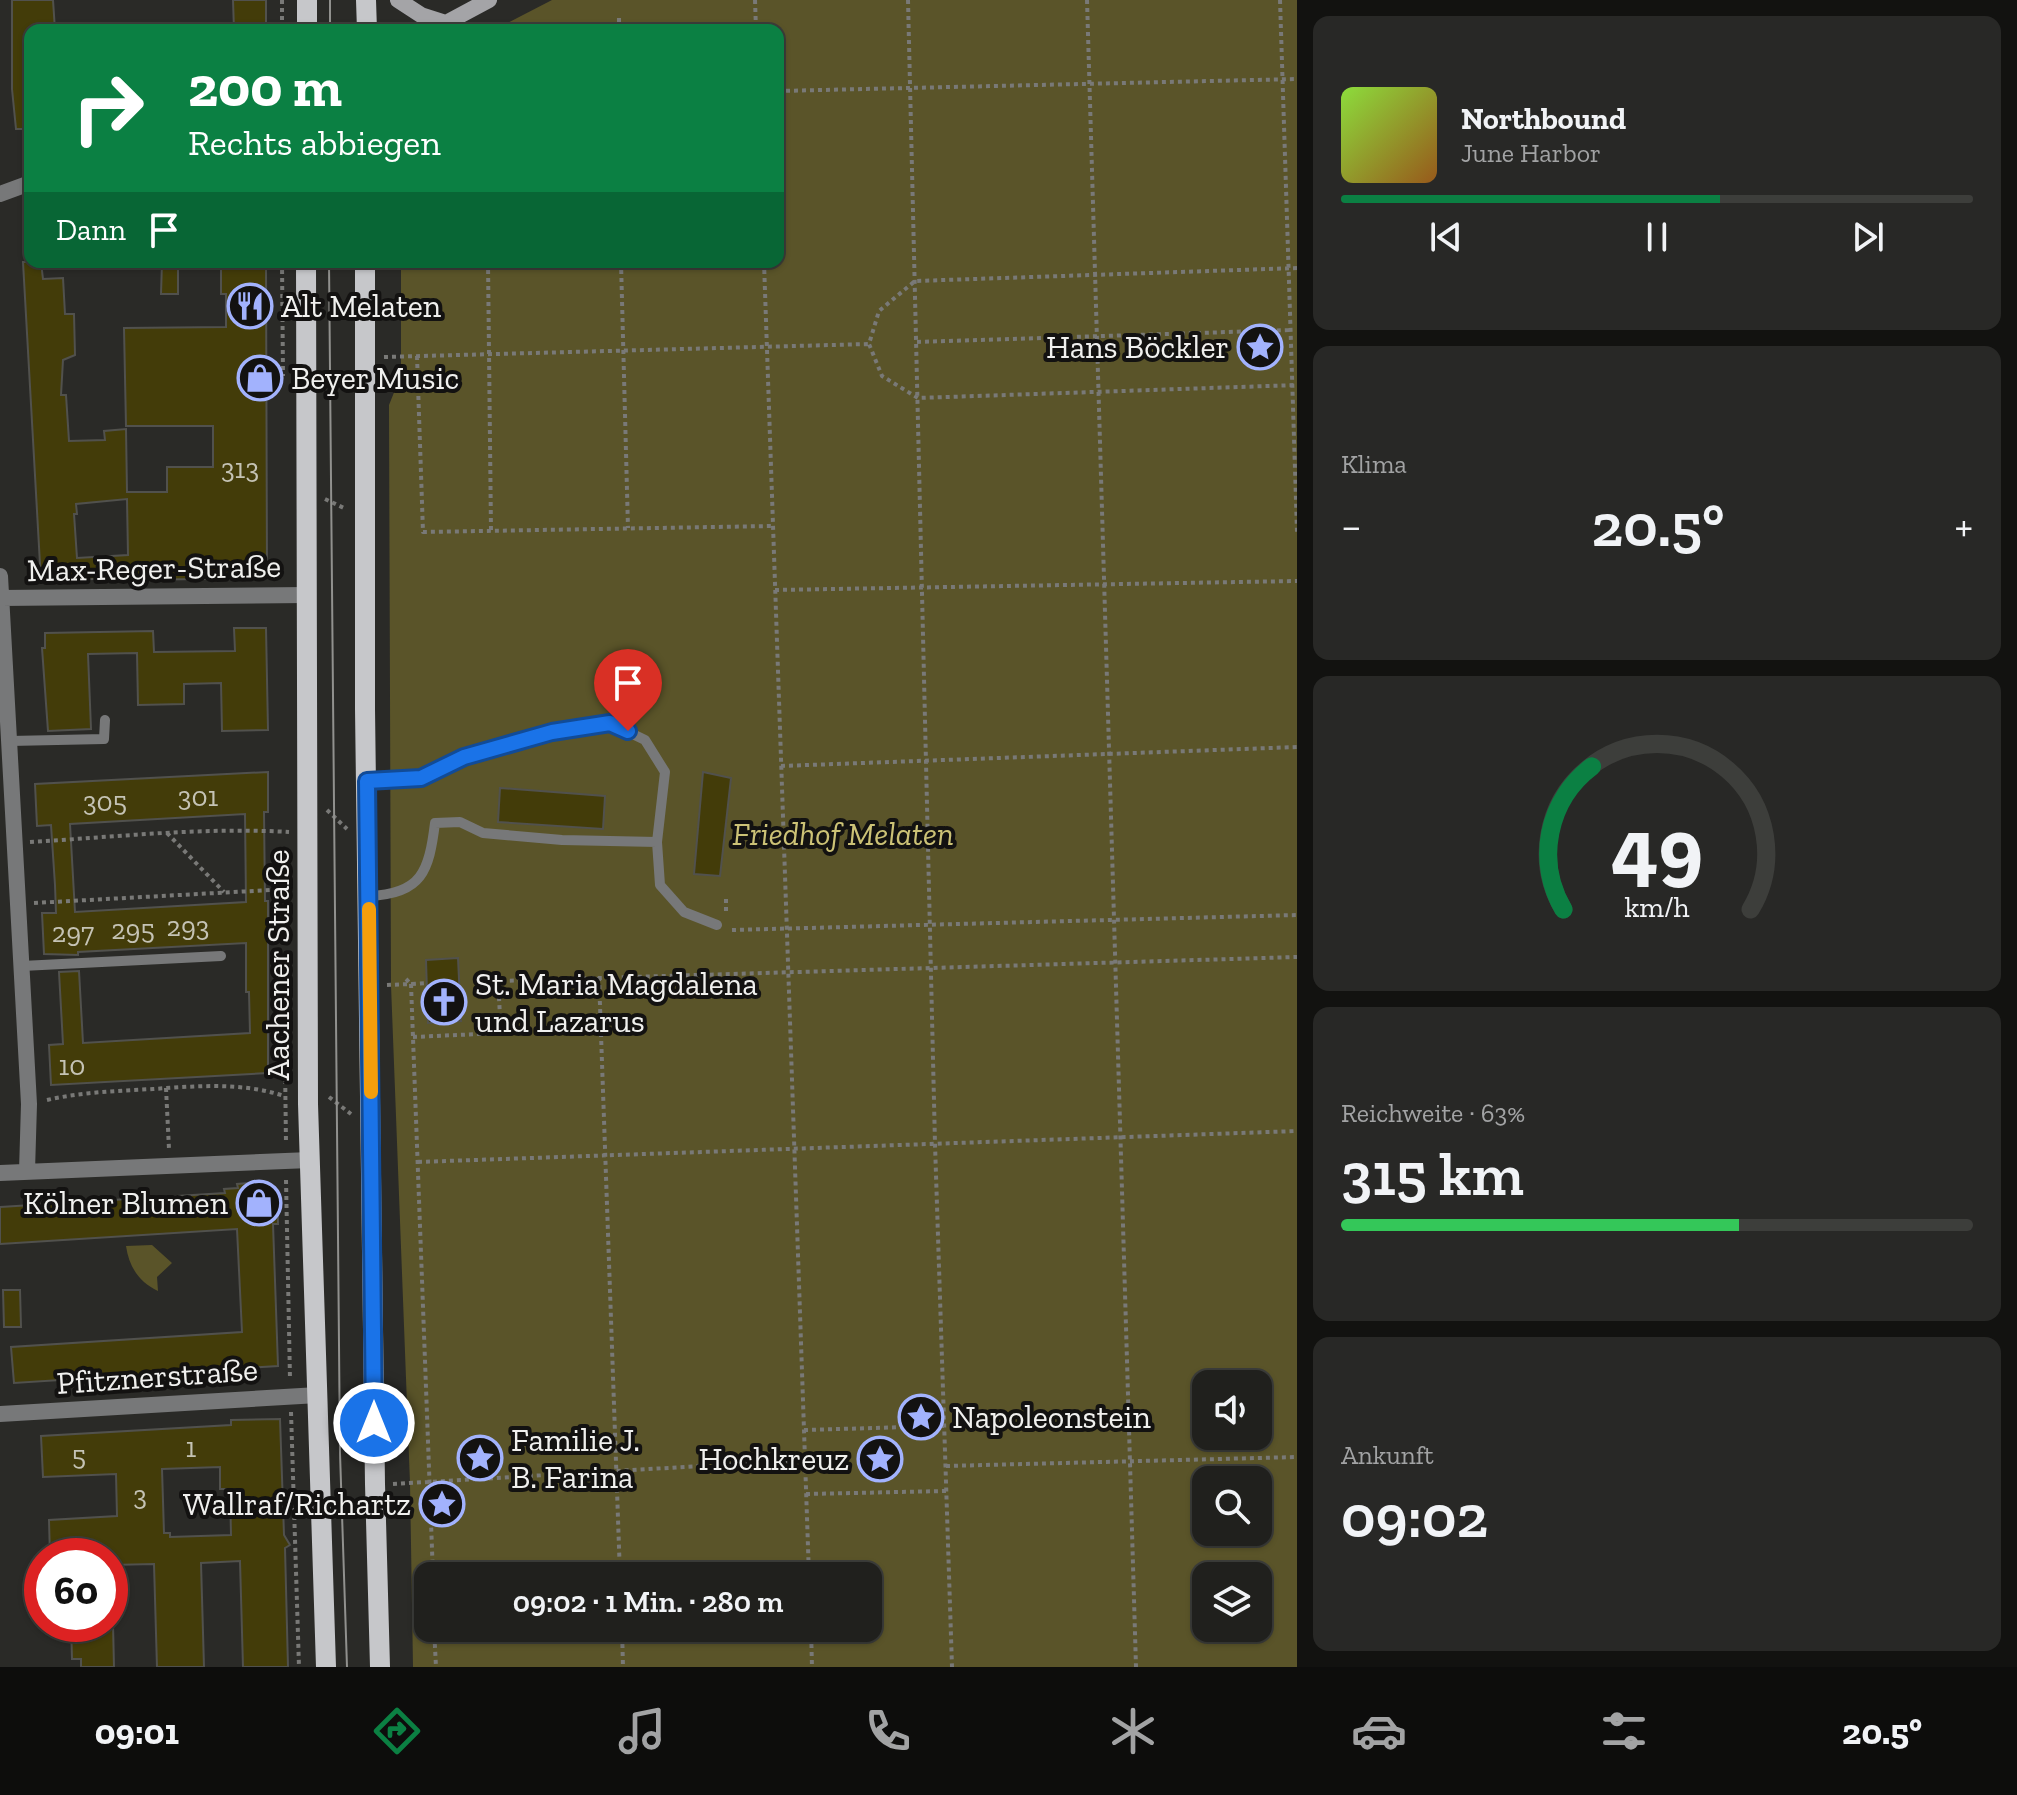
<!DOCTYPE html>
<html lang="de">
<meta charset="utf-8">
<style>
body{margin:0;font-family:"Zilla Slab",serif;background:#282826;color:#f1f3f6;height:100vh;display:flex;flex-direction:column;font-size:30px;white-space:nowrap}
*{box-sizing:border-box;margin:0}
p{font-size:26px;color:#a2a3a4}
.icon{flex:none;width:44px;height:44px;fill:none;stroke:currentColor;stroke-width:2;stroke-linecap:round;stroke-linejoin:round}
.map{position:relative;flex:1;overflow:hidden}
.details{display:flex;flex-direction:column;gap:16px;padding:16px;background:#121210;width:720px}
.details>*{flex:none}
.hud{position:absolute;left:24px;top:24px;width:760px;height:244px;border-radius:16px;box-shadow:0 2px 6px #0004,0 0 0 2px #3d3e3b;background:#0b8043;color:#fff;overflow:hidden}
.buttons{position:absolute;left:1192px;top:1370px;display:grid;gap:16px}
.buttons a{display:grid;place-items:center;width:80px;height:80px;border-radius:16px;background:#20201d;box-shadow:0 2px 6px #0004,0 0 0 2px #3d3e3b;font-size:40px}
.speed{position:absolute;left:24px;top:1538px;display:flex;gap:16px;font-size:40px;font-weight:700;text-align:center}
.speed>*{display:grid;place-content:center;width:104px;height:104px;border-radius:50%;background:#20201d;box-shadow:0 2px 6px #0004,0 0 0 2px #3d3e3b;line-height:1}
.speed .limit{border:12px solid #d22;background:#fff;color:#111}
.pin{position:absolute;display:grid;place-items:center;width:68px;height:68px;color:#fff;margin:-82px -34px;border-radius:50% 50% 50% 0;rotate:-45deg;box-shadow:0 0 8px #0007}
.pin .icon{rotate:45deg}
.me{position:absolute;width:88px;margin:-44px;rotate:0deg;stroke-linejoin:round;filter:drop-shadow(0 0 6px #0008)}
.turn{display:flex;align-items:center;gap:28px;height:168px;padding:0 32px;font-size:36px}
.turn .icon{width:104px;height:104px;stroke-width:2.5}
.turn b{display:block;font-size:56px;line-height:68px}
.then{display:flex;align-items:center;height:76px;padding:0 32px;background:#0003;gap:16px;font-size:30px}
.big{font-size:60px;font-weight:600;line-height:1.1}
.details .card{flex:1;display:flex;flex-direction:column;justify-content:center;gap:12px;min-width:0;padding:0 28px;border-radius:16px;background:#282826}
.details .dial{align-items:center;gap:0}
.dial svg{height:208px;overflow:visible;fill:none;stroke:#3d3e3b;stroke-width:7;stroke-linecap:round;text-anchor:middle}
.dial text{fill:#f1f3f6;stroke:none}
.song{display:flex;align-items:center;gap:24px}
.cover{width:96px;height:96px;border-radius:12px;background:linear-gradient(135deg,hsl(90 70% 55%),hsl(30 70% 35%))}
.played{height:8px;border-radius:4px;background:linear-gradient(90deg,#0b8043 60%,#3d3e3b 60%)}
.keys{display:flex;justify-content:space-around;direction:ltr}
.heat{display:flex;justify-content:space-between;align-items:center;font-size:44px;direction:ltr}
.charge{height:12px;border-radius:6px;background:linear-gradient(90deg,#34c759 63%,#3d3e3b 0)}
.trip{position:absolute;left:414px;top:1562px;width:468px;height:80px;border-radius:16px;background:#20201d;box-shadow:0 2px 6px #0004,0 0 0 2px #3d3e3b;font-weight:600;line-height:80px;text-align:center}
.tab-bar{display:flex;height:128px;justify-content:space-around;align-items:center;background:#0d0d0c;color:#a2a3a4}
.tab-bar .icon{width:56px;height:56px}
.tab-bar .selected{color:#0b8043}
.tab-bar b{font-size:36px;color:#f1f3f6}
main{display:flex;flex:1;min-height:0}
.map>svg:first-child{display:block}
</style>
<main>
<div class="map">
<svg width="1297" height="1667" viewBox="0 0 1297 1667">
<rect width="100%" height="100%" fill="#2a2a27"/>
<path fill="#5a5429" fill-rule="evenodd" d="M552,0h745v1667h-884l-3,-184 -19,-498 -2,-580 12,-30v-113h377v-232h-284zM1206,1384h52v52h-52zM1206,1480h52v52h-52zM428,1576h440v52h-440zM1206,1576h52v52h-52z
M152,1245l20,18 -15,14 1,14c-19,-9 -29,-24 -32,-45z"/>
<path fill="#433c09" stroke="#51514d" stroke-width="2" fill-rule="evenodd" d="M12,0h41l2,30h-25v99h-14l-4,-40z
M233,0h33v30h-32z
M23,262h18l2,17 20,-1 2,36h9l1,41 -12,5 -2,35h5l3,46 36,-1 -1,-9 22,-2 1,63h40v-25h46v-41h-87l-2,-98 102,-1v-33h-5v-32h45l1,316 -139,2v-3l-87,5zM127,499l1,56 -51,3 -3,-44h3l-1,-10z
M162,262h16v32h-17z
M234,628h32l2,102 -46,1 -1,-48 -37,1v20l-46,1 -1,-52 -49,1 3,75 -43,2 -6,-83h3v-15l108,-2 1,21 81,-1z
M268,772v40h-4l1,89h3v172l-217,12 -2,-40 14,-1 -4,-72 20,-1 4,72 167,-10 -1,-41h-3v-49l-168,9v3l-34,-1 -2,-41h14l-1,-28 -4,-60 -14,1 -2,-42zM245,814l1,88 -171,10 -5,-88z
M703,772l28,6 -11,98 -26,-2z
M500,788l105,8 -2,33 -105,-7z
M458,958l3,63 -33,2 -2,-63z
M261,1182l1,10 15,-1 1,33h-5l5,142 -264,17 -3,-36 231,-15 -5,-103 -237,15v-37l225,-14 -1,-4 14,-1 -1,-4z
M3,1290h17l1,37h-17z
M280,1419l4,116 6,10 -5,3 3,119h-45l-3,-106 -39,2 3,104h-47l-3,-103 -44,1v-9h-60l-1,-36 68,-4 -1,-42 -73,3 -2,-41 190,-11v-5zM220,1467v22h10l1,46 -61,2v-4h-6l-2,-64z
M71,1624h42l1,43h-33v-8h-9z"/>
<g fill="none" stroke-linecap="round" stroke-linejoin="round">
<path stroke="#797977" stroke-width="4" stroke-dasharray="4 4" stroke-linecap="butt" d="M282,0v30
M755,0l1,30
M908,0l27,1144 17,523
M1087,0l49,1667
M1280,0l17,532
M391,30l9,-4
M619,30v-13
M778,91l519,-12
M282,262l1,114
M488,262l3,269
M621,262l7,266
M764,262l45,1314
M1297,268l-382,13 -36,30 -10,33 13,32 36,22 379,-13
M917,342l374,-12
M417,356l6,176 349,-6
M384,357l485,-13
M325,499l21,10
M775,590l522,-9
M781,766l516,-19
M327,810l20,19
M167,833l57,59
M30,842c86,-5 173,-15 259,-10
M34,903l255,-14
M726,911v-14
M732,930l565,-15
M599,977l21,599
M406,979l5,5 15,-1
M387,985l24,-1 22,592
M413,1037l88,-4 -3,-52 799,-24
M285,1064l1,80
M166,1088l3,61
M329,1097l22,17
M47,1100c35,-8 70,-9 106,-11 44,-3 89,-7 131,7
M418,1162l879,-31
M286,1180l4,199
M291,1412l8,255
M804,1430l140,-4
M946,1466l351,-9
M393,1484l411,-24
M806,1494l140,-3
M434,1628l2,39
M622,1628l1,39
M811,1628l1,39"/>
<path stroke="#777879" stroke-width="10" d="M10,741l94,-2 1,-19
M367,781l54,-3 43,-21 88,-25 58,-9 35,17 20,32 -8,70
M369,896c53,-2 60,-25 66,-73l25,-1 23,11 79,7 95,2 3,43 24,27 33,13
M22,966l199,-10"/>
<path stroke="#777879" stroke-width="16" d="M0,194l30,-11
M0,576l29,528 -2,67
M1,598l306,-3
M0,1173l310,-13
M0,1414l318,-19"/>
<path stroke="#a4a4a7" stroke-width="16" d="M398,0l23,15 25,8
M433,30l56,-30"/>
<path stroke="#c6c7ca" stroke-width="20" d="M366,0l1,30
M307,30v-30
M306,262l2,842 18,563
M365,262v447l10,775 5,183"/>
<path stroke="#91918e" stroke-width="2" d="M330,0v30
M329,262l11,1191 7,214"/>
</g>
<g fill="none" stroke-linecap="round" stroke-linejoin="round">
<g stroke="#114b97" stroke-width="20">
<path id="route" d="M374,1423l-7,-642 54,-3 43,-21 88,-25 58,-9 18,8"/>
</g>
<use href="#route" stroke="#1a73e8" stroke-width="14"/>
<path stroke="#f59e0b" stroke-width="14" d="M369,909l2,183"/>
</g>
<defs>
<g id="restaurant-ring" transform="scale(2.3)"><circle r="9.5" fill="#131211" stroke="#a2b2fd" stroke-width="1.5"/><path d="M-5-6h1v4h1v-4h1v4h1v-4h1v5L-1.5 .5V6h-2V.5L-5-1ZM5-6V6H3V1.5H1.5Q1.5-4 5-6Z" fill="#a2b2fd"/></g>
<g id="sight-ring" transform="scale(2.3)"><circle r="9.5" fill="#131211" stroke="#a2b2fd" stroke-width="1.5"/><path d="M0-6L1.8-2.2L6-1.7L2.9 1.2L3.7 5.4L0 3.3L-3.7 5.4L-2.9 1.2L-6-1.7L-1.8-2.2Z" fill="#a2b2fd"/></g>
<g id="shop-ring" transform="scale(2.3)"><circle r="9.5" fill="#131211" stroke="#a2b2fd" stroke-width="1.5"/><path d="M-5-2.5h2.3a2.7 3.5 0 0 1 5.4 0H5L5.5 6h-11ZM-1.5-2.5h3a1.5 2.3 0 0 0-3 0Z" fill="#a2b2fd"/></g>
<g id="church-ring" transform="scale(2.3)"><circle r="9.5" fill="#131211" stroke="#a2b2fd" stroke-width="1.5"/><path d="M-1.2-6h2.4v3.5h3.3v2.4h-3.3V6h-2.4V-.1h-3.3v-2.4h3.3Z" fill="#a2b2fd"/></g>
</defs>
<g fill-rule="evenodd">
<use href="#restaurant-ring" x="250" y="306"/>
<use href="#sight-ring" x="1260" y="347"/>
<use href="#shop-ring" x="260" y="378"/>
<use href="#church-ring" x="444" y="1002"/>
<use href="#shop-ring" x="259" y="1203"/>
<use href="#sight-ring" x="921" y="1417"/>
<use href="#sight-ring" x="480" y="1458"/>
<use href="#sight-ring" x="880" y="1459"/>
<use href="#sight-ring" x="442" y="1504"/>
</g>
<g text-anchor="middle" stroke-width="8" stroke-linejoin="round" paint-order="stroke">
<g font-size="28" fill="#c5c3b5">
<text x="240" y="478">313</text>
<text x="198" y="806">301</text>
<text x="105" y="811">305</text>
<text x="188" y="936">293</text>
<text x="133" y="939">295</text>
<text x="73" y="942">297</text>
<text x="72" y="1075">10</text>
<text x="191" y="1457">1</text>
<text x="79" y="1465">5</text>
<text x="140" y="1505">3</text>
</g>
<g font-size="32" fill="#f0f0ee" stroke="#131211" text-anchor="start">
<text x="281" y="317">Alt Melaten</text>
<text x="1229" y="358" text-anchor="end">Hans Böckler</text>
<text x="291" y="389">Beyer Music</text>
<text x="475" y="995">St. Maria Magdalena<tspan x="475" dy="37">und Lazarus</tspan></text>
<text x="228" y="1214" text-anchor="end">Kölner Blumen</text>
<text x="952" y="1428">Napoleonstein</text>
<text x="511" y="1451">Familie J.<tspan x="511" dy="37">B. Farina</tspan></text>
<text x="849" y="1470" text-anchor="end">Hochkreuz</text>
<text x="411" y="1515" text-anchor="end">Wallraf/Richartz</text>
</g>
<g font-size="32" fill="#f0f0ee" stroke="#131211">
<text transform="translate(154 568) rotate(-1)" y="11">Max-Reger-Straße</text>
<text transform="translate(278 965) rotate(-90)" y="11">Aachener Straße</text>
<text transform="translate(157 1376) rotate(-4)" y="11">Pfitznerstraße</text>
</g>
<g font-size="32" font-style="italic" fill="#ccc276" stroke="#131211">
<text x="843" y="845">Friedhof Melaten</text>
</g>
</g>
</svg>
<div class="buttons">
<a><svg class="icon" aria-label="sound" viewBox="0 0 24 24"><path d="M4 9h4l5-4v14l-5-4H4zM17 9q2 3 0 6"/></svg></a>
<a><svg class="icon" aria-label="search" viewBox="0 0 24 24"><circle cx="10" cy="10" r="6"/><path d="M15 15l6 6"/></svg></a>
<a><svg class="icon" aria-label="layers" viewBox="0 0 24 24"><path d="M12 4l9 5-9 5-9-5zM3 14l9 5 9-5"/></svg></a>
</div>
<div class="speed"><div class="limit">60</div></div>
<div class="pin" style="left:628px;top:731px;background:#d93025"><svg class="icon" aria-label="arrive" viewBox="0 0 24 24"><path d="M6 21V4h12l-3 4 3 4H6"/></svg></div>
<svg class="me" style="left:374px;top:1423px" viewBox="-20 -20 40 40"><circle r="17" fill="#1a73e8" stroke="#fff" stroke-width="3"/><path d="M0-11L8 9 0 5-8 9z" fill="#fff"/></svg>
<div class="trip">09:02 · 1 Min. · 280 m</div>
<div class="hud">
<div class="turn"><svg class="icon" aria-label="right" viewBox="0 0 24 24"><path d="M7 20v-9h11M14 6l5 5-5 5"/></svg><div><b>200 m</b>Rechts abbiegen</div></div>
<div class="then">Dann<svg class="icon" aria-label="arrive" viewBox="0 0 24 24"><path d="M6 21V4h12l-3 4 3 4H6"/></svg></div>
</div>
</div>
<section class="details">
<div class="card">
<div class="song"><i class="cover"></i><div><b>Northbound</b><p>June Harbor</p></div></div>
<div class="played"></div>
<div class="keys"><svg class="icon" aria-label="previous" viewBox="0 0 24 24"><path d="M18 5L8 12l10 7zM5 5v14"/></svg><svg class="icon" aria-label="pause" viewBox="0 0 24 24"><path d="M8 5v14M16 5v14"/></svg><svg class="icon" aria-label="next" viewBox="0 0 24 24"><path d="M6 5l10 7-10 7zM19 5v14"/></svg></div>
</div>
<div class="card"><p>Klima</p>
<div class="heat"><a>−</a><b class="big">20.5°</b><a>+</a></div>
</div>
<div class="card dial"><svg viewBox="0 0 100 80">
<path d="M14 69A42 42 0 1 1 86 69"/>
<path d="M14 69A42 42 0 0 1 25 14" stroke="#0b8043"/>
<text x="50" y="56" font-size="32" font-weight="700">49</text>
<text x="50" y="72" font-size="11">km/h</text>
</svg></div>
<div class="card"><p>Reichweite · 63%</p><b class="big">315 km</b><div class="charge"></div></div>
<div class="card"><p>Ankunft</p><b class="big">09:02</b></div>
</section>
</main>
<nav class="tab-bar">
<b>09:01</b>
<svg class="icon selected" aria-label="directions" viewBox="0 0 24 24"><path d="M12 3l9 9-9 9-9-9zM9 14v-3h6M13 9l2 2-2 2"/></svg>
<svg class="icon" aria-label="music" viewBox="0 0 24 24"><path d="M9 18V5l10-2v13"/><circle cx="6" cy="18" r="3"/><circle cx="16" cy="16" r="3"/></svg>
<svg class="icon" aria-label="phone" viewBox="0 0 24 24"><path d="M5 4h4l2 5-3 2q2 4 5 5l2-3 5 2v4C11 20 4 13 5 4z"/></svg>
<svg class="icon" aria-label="climate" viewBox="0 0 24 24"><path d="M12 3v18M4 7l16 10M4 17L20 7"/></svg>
<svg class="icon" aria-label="car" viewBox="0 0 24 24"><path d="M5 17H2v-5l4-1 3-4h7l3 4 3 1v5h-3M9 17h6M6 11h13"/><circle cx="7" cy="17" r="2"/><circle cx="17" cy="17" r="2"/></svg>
<svg class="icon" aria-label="filters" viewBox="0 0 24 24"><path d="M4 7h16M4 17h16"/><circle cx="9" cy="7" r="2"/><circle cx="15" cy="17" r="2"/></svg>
<b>20.5°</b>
</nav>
